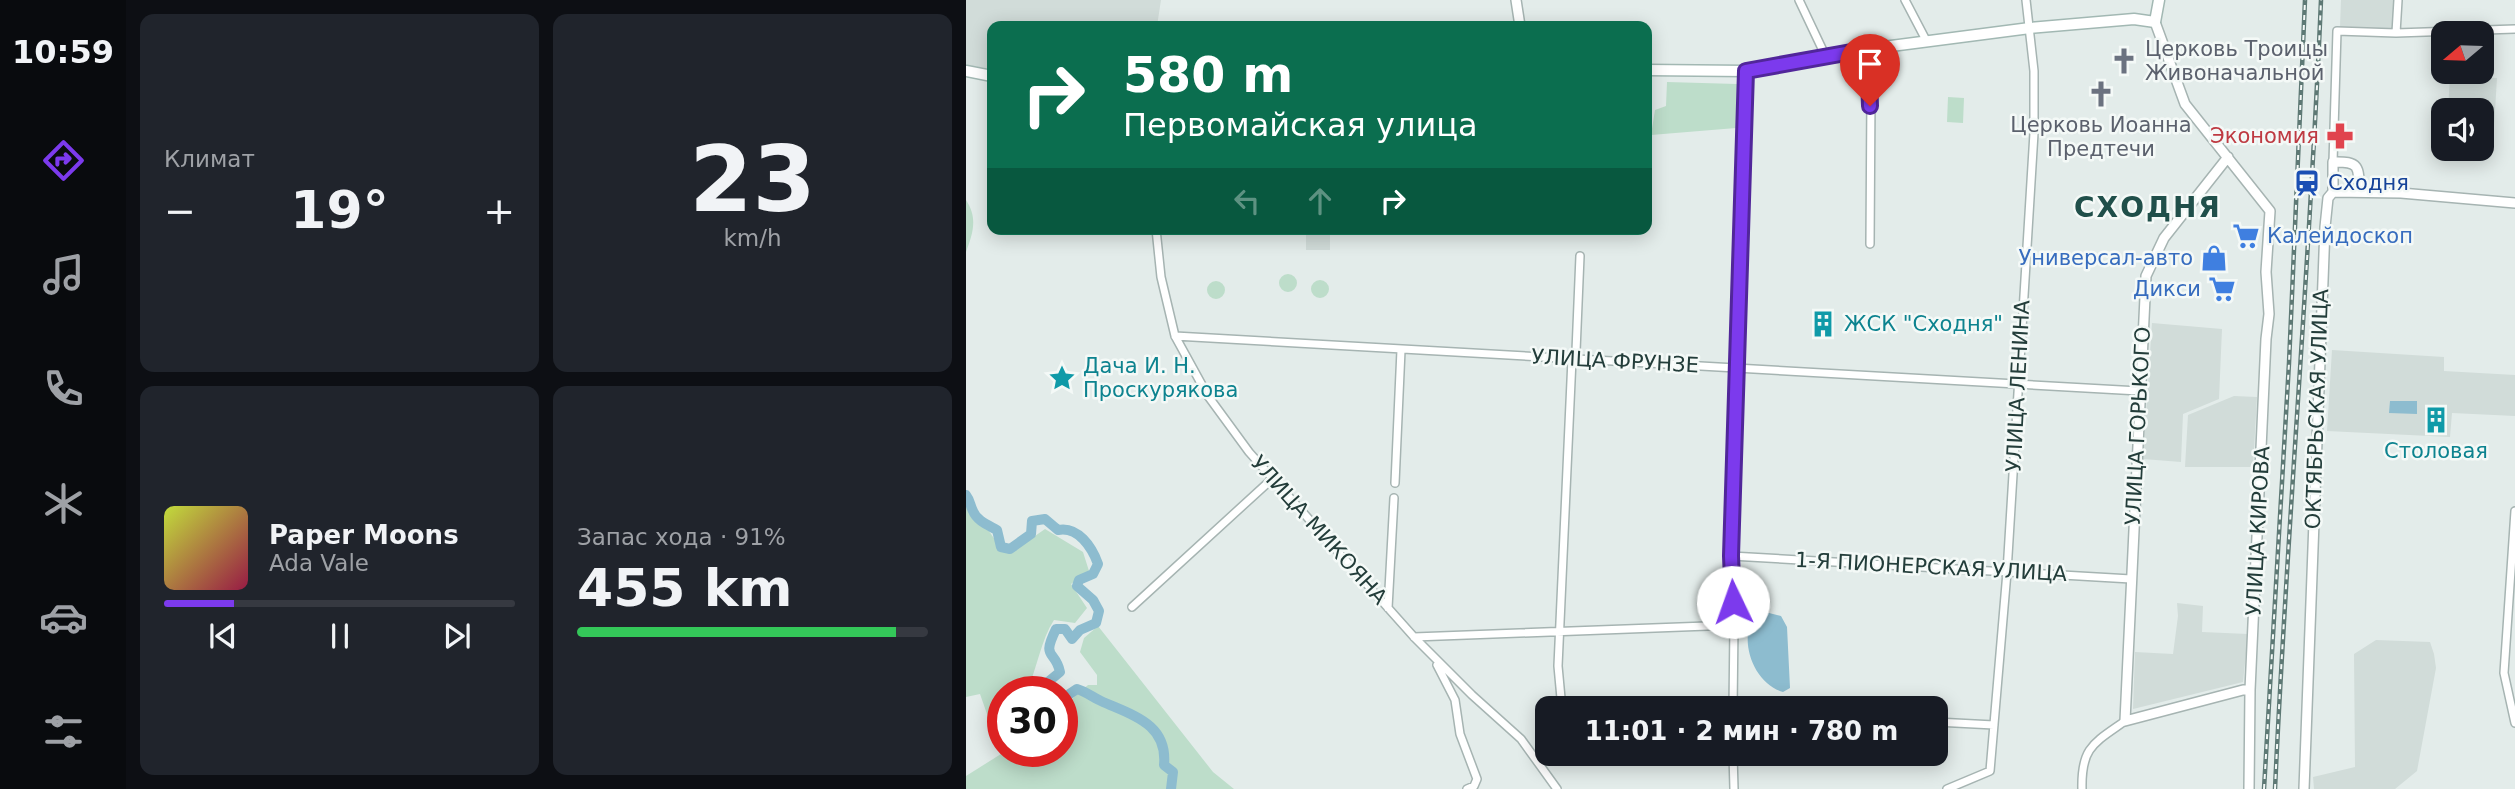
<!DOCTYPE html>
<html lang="ru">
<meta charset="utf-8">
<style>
body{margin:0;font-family:"DejaVu Sans",sans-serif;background:#20242c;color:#f1f3f6;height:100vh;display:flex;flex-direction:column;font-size:26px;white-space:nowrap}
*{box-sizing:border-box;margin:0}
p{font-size:23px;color:#9ea1a6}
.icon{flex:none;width:38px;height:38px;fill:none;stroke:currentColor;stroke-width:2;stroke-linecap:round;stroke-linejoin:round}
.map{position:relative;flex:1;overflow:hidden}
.side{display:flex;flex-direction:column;gap:14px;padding:14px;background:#0d0f14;width:840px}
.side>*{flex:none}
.top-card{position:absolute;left:21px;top:21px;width:665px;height:214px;border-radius:14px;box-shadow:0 4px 18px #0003;background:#0b6e4f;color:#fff;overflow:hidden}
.needle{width:46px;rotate:251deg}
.fabs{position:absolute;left:1465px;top:21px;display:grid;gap:14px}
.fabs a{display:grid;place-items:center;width:63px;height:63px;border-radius:14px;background:#171b24;box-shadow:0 4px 18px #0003;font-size:35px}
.speed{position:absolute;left:21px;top:676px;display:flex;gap:14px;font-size:35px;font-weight:700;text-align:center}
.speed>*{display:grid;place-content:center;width:91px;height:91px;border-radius:50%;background:#171b24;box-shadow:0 4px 18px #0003;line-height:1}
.speed .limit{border:10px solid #d22;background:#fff;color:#111}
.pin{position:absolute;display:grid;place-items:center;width:60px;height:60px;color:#fff;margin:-72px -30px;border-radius:50% 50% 50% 0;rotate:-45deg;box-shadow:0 0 7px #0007}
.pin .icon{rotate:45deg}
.me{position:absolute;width:77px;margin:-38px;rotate:357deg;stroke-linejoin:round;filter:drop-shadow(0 0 5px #0008)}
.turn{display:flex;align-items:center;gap:24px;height:147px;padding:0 21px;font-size:32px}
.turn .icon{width:91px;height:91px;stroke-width:2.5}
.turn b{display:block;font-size:49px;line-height:60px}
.lanes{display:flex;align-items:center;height:66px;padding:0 21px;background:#0003;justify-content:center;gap:35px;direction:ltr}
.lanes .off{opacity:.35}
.big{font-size:52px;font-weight:600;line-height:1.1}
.side .card{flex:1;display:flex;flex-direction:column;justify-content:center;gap:10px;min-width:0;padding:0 24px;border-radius:14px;background:#20242c}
.side .dial{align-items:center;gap:0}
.dial b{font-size:91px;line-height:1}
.song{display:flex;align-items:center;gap:21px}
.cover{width:84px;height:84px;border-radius:10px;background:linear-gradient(135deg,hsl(70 70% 55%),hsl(340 70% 35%))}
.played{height:7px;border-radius:4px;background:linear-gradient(90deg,#7c3aed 20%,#363941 20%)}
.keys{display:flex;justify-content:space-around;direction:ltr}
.heat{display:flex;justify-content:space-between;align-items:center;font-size:38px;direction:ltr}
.charge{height:10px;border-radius:5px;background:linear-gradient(90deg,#34c759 91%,#363941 0)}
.side .tiles{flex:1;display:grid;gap:14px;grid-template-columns:repeat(2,1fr)}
.trip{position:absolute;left:569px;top:696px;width:413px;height:70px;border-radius:14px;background:#171b24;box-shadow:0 4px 18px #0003;font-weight:600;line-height:70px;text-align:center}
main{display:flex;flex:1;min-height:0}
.tabs{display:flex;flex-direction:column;width:126px;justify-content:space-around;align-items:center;background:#090b0e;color:#9ea1a6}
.tabs .icon{width:49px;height:49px}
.tabs .active{color:#7c3aed}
.tabs b{font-size:32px;color:#f1f3f6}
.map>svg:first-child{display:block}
</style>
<main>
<nav class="tabs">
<b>10:59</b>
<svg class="icon active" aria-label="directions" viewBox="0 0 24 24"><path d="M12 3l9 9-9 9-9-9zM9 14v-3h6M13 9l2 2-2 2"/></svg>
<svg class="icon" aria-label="music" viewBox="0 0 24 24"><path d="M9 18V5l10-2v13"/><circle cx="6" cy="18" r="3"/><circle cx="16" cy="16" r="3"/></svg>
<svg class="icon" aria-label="phone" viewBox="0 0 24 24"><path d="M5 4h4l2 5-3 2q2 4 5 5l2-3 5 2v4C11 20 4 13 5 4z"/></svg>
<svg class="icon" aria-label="climate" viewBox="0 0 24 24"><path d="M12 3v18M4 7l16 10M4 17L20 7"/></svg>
<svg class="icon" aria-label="car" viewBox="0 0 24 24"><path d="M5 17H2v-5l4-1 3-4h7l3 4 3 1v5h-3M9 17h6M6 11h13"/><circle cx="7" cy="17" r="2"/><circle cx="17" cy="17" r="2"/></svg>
<svg class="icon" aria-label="filters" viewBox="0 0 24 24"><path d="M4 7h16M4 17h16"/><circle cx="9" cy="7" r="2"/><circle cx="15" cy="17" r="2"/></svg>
</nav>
<section class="side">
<div class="tiles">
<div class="card"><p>Климат</p>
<div class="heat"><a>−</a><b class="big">19°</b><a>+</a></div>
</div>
<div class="card dial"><b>23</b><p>km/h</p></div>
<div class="card">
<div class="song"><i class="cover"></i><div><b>Paper Moons</b><p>Ada Vale</p></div></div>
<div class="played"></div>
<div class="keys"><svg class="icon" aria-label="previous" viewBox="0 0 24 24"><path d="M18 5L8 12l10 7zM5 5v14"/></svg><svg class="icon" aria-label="pause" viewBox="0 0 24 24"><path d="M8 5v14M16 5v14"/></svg><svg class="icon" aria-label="next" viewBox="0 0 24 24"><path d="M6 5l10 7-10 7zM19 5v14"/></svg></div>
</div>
<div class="card"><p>Запас хода · 91%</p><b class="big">455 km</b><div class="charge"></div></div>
</div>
</section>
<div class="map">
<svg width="1549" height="789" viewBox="0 0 1549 789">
<rect width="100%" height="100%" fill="#e3ecea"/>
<path fill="#d1dcd9" d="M0,0h195l-4,26h-165v43l-26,-4z
M1375,0h53l-1,29 -53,-2z
M1484,75l47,3 -4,66 -11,-1v-33h-34z
M340,229h24v21h-24z
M1186,323l70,6 -3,70 -36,15 -2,48 -38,-3z
M1366,350l112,7v14l71,4v41l-63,-3 -2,24 -123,-6z
M1268,396l23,1 -4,70h-68l3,-52z
M1211,603l26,3 -1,26 46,2 -5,48 -110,27 2,-57 38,2 5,-38z
M1410,640l54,2 4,12 2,14 -19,103 -22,18h-81l-1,-12 42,-10 -1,-113z"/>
<path fill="#bdddca" d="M701,82l70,2 -1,44 -85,7 4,-25 11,-4z
M982,97l16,1 -1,25 -16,-1z
M0,200c12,18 7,33 0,52z
M313 283a9 9 0 1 1 18 0a9 9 0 1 1-18 0Z
M345 289a9 9 0 1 1 18 0a9 9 0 1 1-18 0Z
M241 290a9 9 0 1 1 18 0a9 9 0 1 1-18 0Z
M0,505c6,11 11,14 20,23 10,10 10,20 26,24l33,-23 38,23 6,19 -18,13 16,24 -12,15 -21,-3c-13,20 -17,48 -27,71h-24v60h59v-28h5l-5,-8v-7l26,-23h9v-10l-17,-23 4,-14 14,-12 115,146 21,17h-268v-13l35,-22 -21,-60 -14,3z"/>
<path fill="#8dbccf" d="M1424,401h27v13l-28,-1z
M803,613l12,3 6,11 3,61 -7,4c-29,-8 -45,-51 -29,-76z"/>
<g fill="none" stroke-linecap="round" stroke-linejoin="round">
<path stroke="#8dbccf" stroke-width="10" d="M0,495c4,5 4,10 7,16 4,10 15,14 24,19l4,17 9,2 21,-15 1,-13 13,-2 13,11c20,-4 34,17 40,34l-5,10 -14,6 -2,6 16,14 6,11 -3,12 -16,7 -8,9 -7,-10h-9c-15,31 -1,20 4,43l-23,19
M96,699l15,-10c10,3 15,8 24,12 30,14 67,22 63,64l9,7 -2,17"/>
<g stroke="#a6b4b2" stroke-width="10">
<path id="minor" d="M833,0l27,57
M939,0l22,42
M1430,33l2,-33
M902,49l3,46 -1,149
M1367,162l4,-131 59,2 119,-4
M190,229l5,48 14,59 33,60 41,56 165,185 58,58 49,44 36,50
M209,336l964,55
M429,483l6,-133
M1549,511l-11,162 11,50
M765,556l400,23
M166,607l141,-129
M422,608l6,-110
M448,637l320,-12
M471,665l18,35 5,34 17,45 -3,7 -7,3
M596,709l-4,-43 14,-307 4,-8 4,-95
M767,709l1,-84 -3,-69 15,-485
M970,722l58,3
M600,754v5
M767,754l1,35
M981,789l43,-18 17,-199 27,-439v-62l-8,-71
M1116,789c-1,-42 12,-46 43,-68"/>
</g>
<g stroke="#a6b4b2" stroke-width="12">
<path id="tertiary" d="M550,0l4,26
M1189,22l30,82 85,107 -4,61 3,42 -3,25 -16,351 -1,99
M1262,157l-64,81 -18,38 -21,445 118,-31h7
M1367,192l68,1 114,10
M1338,789l21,-562 3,-29 5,-6v-30c27,-1 26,5 26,30"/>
</g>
<g stroke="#a2b8b3" stroke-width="13">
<path id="secondary" d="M681,70l99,1 122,-22 162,-21 104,-9 21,3 4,-22
M0,71l26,5"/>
</g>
<use href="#minor" stroke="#fff" stroke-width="7"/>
<use href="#tertiary" stroke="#fff" stroke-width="9"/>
<use href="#secondary" stroke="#fff" stroke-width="10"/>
<g stroke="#5e7975" stroke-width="4.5">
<path id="rail" d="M1298,789l25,-426 16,-363
M1309,789c12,-263 35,-526 46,-789"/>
</g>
<use href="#rail" stroke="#f4f9f7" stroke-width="2" stroke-dasharray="5" stroke-linecap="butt"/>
</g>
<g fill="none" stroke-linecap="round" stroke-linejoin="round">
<g stroke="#51269a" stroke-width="18">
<path id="route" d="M767,602l-2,-46 15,-485 122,-22 2,57"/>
</g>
<use href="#route" stroke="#7c3aed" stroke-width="12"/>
</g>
<defs>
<g id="church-bare" transform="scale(2.1)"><path d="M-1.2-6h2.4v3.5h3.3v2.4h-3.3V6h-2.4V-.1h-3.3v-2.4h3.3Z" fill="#6b7280" stroke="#f4f9f7" stroke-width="2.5" paint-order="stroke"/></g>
<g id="pharmacy-bare" transform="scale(2.1)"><path d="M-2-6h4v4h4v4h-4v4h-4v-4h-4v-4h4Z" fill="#e0444e" stroke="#f4f9f7" stroke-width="2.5" paint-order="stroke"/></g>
<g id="station-bare" transform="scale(2.1)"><path d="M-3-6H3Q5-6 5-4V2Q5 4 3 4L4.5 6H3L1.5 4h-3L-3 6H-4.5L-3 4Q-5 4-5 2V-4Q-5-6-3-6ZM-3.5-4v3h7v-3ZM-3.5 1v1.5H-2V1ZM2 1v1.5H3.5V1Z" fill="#1a4fb4" stroke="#f4f9f7" stroke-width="2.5" paint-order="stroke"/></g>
<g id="supermarket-bare" transform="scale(2.1)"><path d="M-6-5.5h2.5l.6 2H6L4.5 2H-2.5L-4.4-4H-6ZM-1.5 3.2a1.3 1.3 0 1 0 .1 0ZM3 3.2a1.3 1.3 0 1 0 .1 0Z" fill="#3f7fe0" stroke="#f4f9f7" stroke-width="2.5" paint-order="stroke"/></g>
<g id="shop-bare" transform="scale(2.1)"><path d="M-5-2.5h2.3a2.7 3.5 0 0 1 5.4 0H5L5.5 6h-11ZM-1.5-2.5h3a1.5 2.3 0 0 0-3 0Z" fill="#3f7fe0" stroke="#f4f9f7" stroke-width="2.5" paint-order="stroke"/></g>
<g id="building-bare" transform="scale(2.1)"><path d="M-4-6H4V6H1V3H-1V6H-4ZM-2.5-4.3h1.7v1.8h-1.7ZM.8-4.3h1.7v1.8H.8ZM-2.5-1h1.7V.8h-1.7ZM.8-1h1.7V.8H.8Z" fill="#0f9aa8" stroke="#f4f9f7" stroke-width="2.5" paint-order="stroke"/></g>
<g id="sight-bare" transform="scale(2.1)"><path d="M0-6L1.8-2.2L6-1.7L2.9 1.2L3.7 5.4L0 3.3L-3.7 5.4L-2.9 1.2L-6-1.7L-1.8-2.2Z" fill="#0f9aa8" stroke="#f4f9f7" stroke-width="2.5" paint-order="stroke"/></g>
</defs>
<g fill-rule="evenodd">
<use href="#church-bare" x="1158" y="61"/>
<use href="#church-bare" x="1135" y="94"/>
<use href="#pharmacy-bare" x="1374" y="136"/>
<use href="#station-bare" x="1341" y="183"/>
<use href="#supermarket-bare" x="1280" y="236"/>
<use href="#shop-bare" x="1248" y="258"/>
<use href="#supermarket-bare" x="1256" y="289"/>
<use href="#building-bare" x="857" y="324"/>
<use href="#sight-bare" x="96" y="378"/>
<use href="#building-bare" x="1470" y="420"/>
</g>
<g text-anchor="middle" stroke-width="5" stroke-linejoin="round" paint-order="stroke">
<g font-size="21" fill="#5b616d" stroke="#f4f9f7" text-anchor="start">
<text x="1179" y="56">Церковь Троицы<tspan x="1179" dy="24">Живоначальной</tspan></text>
<text x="1135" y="132" text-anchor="middle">Церковь Иоанна<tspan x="1135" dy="24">Предтечи</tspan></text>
</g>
<g font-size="21" fill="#be3a42" stroke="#f4f9f7" text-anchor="end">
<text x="1353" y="143">Экономия</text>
</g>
<g font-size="21" fill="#164399" stroke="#f4f9f7" text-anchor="start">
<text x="1362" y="190">Сходня</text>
</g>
<g font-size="21" fill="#366cbe" stroke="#f4f9f7" text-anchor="end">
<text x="1301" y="243" text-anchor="start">Калейдоскоп</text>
<text x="1227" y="265">Универсал-авто</text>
<text x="1235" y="296">Дикси</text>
</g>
<g font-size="21" fill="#0d838f" stroke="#f4f9f7" text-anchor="start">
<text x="878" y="331">ЖСК "Сходня"</text>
<text x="117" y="373">Дача И. Н.<tspan x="117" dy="24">Проскурякова</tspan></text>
<text x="1470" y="458" text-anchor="middle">Столовая</text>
</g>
<g font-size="21" fill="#233d3a" stroke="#f4f9f7">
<text transform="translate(649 361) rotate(3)" y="7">УЛИЦА ФРУНЗЕ</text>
<text transform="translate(1052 386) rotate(-87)" y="7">УЛИЦА ЛЕНИНА</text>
<text transform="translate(1351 409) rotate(-88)" y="7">ОКТЯБРЬСКАЯ УЛИЦА</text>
<text transform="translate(1172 426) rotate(-87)" y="7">УЛИЦА ГОРЬКОГО</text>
<text transform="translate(353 530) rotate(48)" y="7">УЛИЦА МИКОЯНА</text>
<text transform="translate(1292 531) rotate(-87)" y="7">УЛИЦА КИРОВА</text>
<text transform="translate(965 567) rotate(3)" y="7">1-Я ПИОНЕРСКАЯ УЛИЦА</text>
</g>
<g font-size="28" font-weight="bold" letter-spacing="2" fill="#204f4a" stroke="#f4f9f7">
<text x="1182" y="217">СХОДНЯ</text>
</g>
</g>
</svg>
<div class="fabs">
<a><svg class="needle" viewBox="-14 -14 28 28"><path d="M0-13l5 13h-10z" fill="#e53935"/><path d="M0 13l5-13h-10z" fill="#9ea1a6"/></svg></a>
<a><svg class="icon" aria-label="sound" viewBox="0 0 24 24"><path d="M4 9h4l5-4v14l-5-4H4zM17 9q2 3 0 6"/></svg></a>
</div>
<div class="speed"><div class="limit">30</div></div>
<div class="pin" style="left:904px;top:106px;background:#d93025"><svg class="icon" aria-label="arrive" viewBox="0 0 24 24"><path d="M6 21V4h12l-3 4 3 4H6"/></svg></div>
<svg class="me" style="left:767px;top:602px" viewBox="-20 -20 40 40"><circle r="19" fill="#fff"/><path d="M0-13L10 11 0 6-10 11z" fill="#7c3aed"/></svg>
<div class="trip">11:01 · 2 мин · 780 m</div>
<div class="top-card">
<div class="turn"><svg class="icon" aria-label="right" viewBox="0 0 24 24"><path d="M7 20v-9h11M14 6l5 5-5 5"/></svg><div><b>580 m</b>Первомайская улица</div></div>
<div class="lanes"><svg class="icon off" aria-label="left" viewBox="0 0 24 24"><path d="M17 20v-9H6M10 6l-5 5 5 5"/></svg><svg class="icon off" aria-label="ahead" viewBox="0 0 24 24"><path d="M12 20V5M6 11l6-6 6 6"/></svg><svg class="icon" aria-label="right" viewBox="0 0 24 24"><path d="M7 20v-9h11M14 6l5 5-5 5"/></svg></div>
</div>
</div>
</main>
